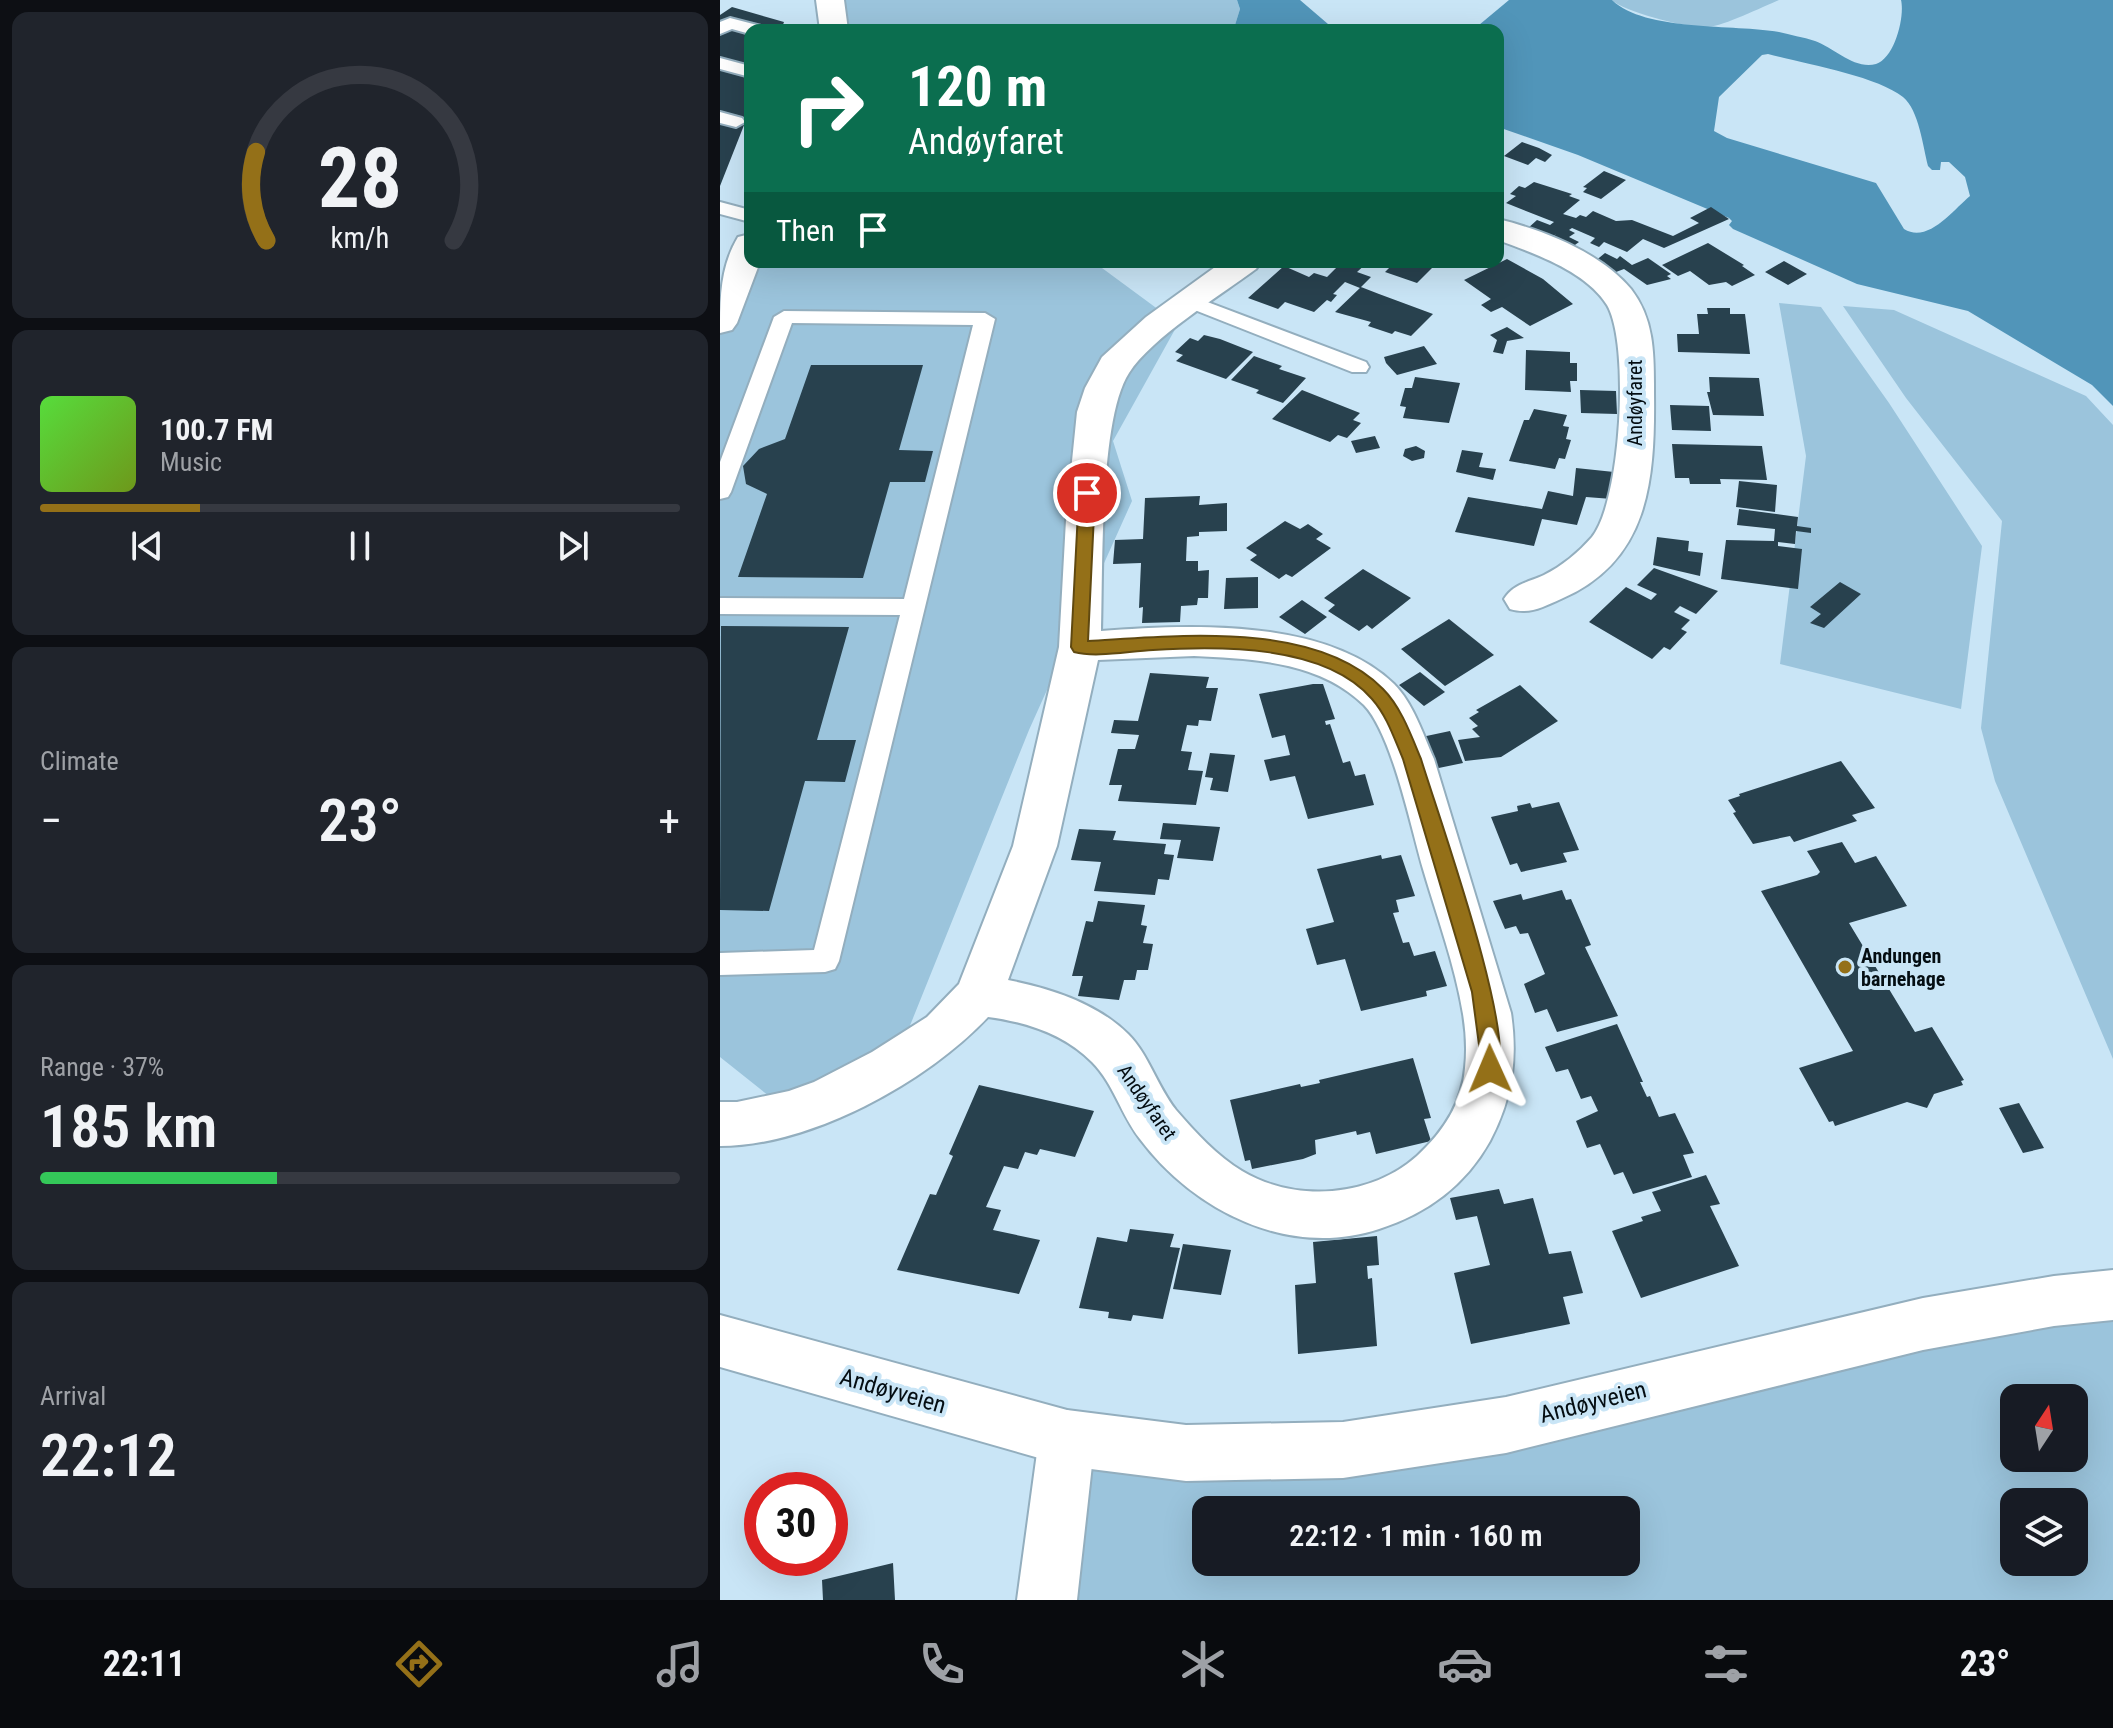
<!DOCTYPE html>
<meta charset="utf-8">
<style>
body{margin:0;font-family:"Roboto Condensed",sans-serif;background:#20242c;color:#f1f3f6;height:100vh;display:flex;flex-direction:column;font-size:30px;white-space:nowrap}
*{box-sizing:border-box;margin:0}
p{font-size:26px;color:#9ea1a6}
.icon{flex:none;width:44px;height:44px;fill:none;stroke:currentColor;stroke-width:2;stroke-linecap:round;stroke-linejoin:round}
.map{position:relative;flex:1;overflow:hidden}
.sheet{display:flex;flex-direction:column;gap:12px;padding:12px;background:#0d0f14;width:720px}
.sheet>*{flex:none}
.guide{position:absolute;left:24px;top:24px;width:760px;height:244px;border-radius:16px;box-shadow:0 8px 32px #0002;background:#0b6e4f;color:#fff;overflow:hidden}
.needle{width:52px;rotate:12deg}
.buttons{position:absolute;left:1280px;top:1384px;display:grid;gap:16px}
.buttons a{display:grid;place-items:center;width:88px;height:88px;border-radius:16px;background:#171b24;box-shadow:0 8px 32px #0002;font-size:40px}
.speed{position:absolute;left:24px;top:1472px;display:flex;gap:16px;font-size:40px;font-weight:700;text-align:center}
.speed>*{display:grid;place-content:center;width:104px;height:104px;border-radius:50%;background:#171b24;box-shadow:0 8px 32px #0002;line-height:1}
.speed .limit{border:12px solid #d22;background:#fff;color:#111}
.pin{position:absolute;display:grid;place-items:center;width:68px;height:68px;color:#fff;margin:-34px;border:4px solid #fff;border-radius:50%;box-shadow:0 2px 8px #0007}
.me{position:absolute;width:88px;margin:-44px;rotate:359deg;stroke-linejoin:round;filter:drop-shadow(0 0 6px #0008)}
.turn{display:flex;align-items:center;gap:28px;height:168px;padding:0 32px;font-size:36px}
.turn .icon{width:104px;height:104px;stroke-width:2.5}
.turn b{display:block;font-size:56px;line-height:68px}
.then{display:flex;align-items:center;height:76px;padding:0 32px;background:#0003;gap:16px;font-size:30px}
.big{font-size:60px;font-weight:600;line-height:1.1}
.sheet .widget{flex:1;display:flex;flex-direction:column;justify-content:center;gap:12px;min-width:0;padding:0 28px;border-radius:16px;background:#20242c}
.sheet .dial{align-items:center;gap:0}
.dial svg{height:208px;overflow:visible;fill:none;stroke:#363941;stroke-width:7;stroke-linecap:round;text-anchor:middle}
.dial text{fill:#f1f3f6;stroke:none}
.song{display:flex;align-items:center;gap:24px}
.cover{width:96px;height:96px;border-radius:12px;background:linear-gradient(135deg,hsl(110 70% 55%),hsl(80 70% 35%))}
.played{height:8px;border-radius:4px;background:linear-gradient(90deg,#947018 25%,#363941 25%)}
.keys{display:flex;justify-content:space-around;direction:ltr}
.heat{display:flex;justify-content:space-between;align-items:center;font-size:44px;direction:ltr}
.charge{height:12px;border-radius:6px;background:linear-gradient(90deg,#34c759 37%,#363941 0)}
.trip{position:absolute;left:472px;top:1496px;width:448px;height:80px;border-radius:16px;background:#171b24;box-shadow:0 8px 32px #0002;font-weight:600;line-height:80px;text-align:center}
.dock{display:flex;height:128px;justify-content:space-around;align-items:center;background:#090b0e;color:#9ea1a6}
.dock .icon{width:56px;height:56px}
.dock .selected{color:#947018}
.dock b{font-size:36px;color:#f1f3f6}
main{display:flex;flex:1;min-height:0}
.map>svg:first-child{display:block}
</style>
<main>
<section class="sheet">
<div class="widget dial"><svg viewBox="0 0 100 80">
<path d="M14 69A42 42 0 1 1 86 69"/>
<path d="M14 69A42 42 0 0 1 10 35" stroke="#947018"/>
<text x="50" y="56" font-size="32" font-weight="700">28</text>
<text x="50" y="72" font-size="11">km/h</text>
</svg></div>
<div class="widget">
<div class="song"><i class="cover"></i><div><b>100.7 FM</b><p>Music</p></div></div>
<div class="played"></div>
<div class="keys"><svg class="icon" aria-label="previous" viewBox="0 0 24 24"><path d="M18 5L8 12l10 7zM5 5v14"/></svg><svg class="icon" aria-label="pause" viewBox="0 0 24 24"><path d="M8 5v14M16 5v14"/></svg><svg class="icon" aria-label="next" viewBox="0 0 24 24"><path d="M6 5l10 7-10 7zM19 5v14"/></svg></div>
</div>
<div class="widget"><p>Climate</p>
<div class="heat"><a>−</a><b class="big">23°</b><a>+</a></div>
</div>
<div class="widget"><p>Range · 37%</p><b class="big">185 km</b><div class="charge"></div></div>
<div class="widget"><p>Arrival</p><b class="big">22:12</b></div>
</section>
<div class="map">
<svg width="1393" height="1600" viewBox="0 0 1393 1600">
<rect width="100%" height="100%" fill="#c9e5f6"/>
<path fill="#9bc4dc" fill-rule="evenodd" d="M108,0h409l3,9 -5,16 8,5h-419z
M892,0h167c-17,7 -55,26 -71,27 -18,2 -84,-15 -96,-27z
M30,256v6h348l4,6 76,56 -65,117 19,60 -103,229 -122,303 -128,71 -59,-47v-748z
M1059,303l42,4 68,96 93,143 -21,163 -181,-45 26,-208z
M1123,306l51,4 192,86 27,29v634l-118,-278 -14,-53 21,-207 -96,-123z
M1393,1303v297h-1055l3,-161 169,18zM1294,1398h60v60h-60zM1294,1502h60v60h-60zM486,1510h420v52h-420z"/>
<path fill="#5195b9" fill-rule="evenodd" d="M517,0h63l28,24 24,6h-109l-8,-5 5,-16z
M789,0h103c33,32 123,24 167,32 11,3 24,5 36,9 19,7 40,29 61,23 19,-6 29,-48 25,-64h212v406l-21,-21 -124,-74 -111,-27 -124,-55 -4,-4 3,-4 -3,-3 -151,-63 -80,-28v-97h-25zM1048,54c34,9 109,22 135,43 16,13 20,50 25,69l4,4h8l1,-8h8l16,15 5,19c-17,14 -42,48 -66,33l-28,-46 -149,-45 -13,-7 5,-34 43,-42z"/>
<path fill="#28414e" d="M12,7l52,15 -3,8h-31v80l-30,76v-171z
M802,142l17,6 13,7 -7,7 -9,-4 -8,7 -24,-9z
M884,171l22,9 -25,19 -18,-7 4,-4 -4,-1z
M814,182l38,12 -3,2 11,4 -17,14 13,4 4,-3 6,2 7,-6 23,10 16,-1 41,16 26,-13 -9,-5 21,-11 18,12 -65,29 -21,-9 -16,13 -23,-10 -5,5 -9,-4 5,-5 -23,-10 -3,2 6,3 -6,4 10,5 -11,8 -19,-9 7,-7 -5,4 -24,-9 10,-9 13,5 4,-3 -48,-19 10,-7 -6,-2 9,-8 6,2z
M988,243l36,22 -2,1 13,9 -23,11 -6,-4 -17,3 -19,-14 -12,5 -16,-11z
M885,253l12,6 3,-3 12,9 16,-7 23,16 -4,2 4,3 -24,6 -23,-16 -8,3 -22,-10z
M787,259l36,20 30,25 -43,22 -28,-19 -11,5 -10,-7 10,-6 -27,-19z
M1064,261l23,13 -19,11 -23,-13z
M611,262h37l-11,10 14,5 -11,11 -15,-6 -12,12 4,1 -6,7 -4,-2 -13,12 -29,-10 -7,7 -30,-11 36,-32 25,11 5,-4 13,4 12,-12z
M656,262h62l-21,21 -32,-11 5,-5z
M641,287l18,7 54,20 -22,22 -16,-5 -3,3 -24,-8 3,-4 -36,-10z
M987,308h23v6h15l5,40 -72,-2 -1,-18h22l-2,-20h11z
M787,327l17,11 -17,3 -4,13 -10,-2 4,-12 -7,-5z
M484,335l16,4 33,13 -27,27 -50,-18 7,-6 -8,-3 15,-14 8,3z
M704,346l13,18 -40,11 -11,-12 -2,-6z
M806,350l44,2v11h7v18h-7l1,11 -46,-2z
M534,356l28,10 -3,3 27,9 -23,25 -27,-10 3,-3 -28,-10z
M91,365h112l-24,85 34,1 -8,31h-35l-27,96 -125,-1 29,-83 -21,-10 -3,-18 16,-17 26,-10z
M695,377l45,6 -11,40 -46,-5 3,-11 -6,-1 5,-18h7z
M989,377l50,1 5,38 -51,-1 -6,-23h3z
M582,390l58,23 -7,7 8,3 -14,15 -9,-3 -8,7 -58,-23z
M860,390l36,1 1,23 -36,-1z
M950,405l39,1 2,25 -39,-1z
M814,409l33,6 -4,11 6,1 -3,12 5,1 -6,19 -6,-1 -4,11 -46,-8 15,-41h5z
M655,436l5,12 -24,5 -5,-12z
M952,444l90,2 5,34 -47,-1 1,5h-31l-1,-6h-14z
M696,446l9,5 -1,7 -12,3 -9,-5 2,-7z
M742,450l21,3 -4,14 17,2 -3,11 -37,-8z
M856,468l38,4 -2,27 -26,-2 -9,28 -35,-6 -8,27 -79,-14 13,-35 74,12 6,-18 25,5z
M1019,481l38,4 -2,27 -39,-5z
M480,496l-1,9 28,-2v28l-28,1v4l-12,1 -1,24h12v10l11,-1 -1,28h-10l-1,7 -16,1 -1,16 -38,1 1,-16 -4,1 2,-45 -28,1 2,-24 28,-1 2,-41z
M1019,509l59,8 -1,9 14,2v5l-15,-2 -1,13 -17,-2v4l24,3 -4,40 -77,-10 5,-39 48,1 1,-12 -38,-4z
M565,521l15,8 8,-5 15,10 -7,5 15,9 -39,29 -6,-3 -7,5 -29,-19 7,-5 -11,-7z
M937,537l32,4 -1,10 15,2 -3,23 -47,-11z
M934,568l64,23 -22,23 -16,-8 -6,6 16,8 -9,9 6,3 -17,18 -6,-3 -12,12 -63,-37 37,-35 25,13 6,-6 -20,-9z
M643,569l48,29 -39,31 -5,-4 -8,6 -31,-20 7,-6 -11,-7z
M538,577v31l-34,1 2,-31z
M1120,582l21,12 -37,34 -14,-5 11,-9 -11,-7z
M582,600l25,17 -22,17 -26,-17z
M729,619l45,36 -49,31 -44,-37z
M1,626l128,1 -32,113h39l-11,42 -40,-1 -36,130 -49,-1z
M700,672l25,20 -21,14 -25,-21z
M430,673l59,4 -3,11h12l-7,33 -12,-1 -1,6 -11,-1 -6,26 11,1 -4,18 15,1 -7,34 -78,-4 4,-16h-13l9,-36h17l4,-14 -28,-2 3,-13 24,1z
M593,684h10l12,35 -10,2 1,4 4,-1 13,39 7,-2 5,15 10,-2 9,31 -66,14 -13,-43 -25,5 -6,-21 26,-5 -5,-20 -13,3 -13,-44z
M800,685l38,36 -57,36 -36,4 -7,-21 22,-3 -8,-8 6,-3 -9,-8 10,-6 -3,-2z
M730,731l13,32 -34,7 -12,-32z
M490,753l25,2 -7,37 -18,-2 3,-12 -8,-1z
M1121,761l34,47 -23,7 5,6 -63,21 -4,-6 -37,8 -20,-31 3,-1 -8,-12 12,-4 -1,-2z
M839,802l20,48 -16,3 4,9 -46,10 -4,-9 -7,2 -19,-48 27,-6 -1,-5 13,-3 2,5z
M443,823l57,4 -7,34 -36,-3 4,-18 -21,-1z
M359,829l37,2 -3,9 53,4 -2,10 10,1 -5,25 -11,-1 -3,16 -61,-4 7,-29 -30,-2z
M1122,842l13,21 21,-7 31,50 -58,17 66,109 17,-5 32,53 -3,1 2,4 -29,9 -7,14 -20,-6 -72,24 -2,-5 -4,1 -30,-54 54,-17 -92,-160 56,-16 3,-3 -13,-21z
M661,855l1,4 19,-4 14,41 -19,4 3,12 -6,1 10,30 6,-1 5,14 21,-5 12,35 -21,5 1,5 -66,15 -16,-52 -28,6 -11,-36 28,-7 -17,-53z
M842,890l4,10 5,-1 20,46 -6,2 33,69 -61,16 -10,-23 -12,4 -11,-29 21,-10 -17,-41 -8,1 -4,-8 -11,3 -12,-28 28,-7 2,6z
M378,901l47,4 -4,20 6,1 -4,17 10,1 -5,26h-11l-2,10h-11l-5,20 -41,-4 5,-20h-11l14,-55 7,1z
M897,1024l26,58h-3l7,15 3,-1 9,21 16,-4 19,40 -11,2 9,22 -59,17 -10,-22 -9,3 -14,-31 -13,4 -11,-27 22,-10 -7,-15 -10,3 -13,-30 -12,3 -11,-25z
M693,1058l18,60 -7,1 7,22 -55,13 -6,-22 -13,3 -1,-4 -41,9 1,14 -13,5 -51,10 -2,-9 -5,1 -15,-61 70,-16 1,3 19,-4 -1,-3z
M259,1085l115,26 -19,46 -35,-8 -3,6 -12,-3 -7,17 -14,-3 -18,41 15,3 -8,20 47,10 -21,54 -122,-24 33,-76 6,1 17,-39 -4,-2z
M1299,1103l25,45 -21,5 -24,-45z
M986,1175l14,29 -10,2 29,60 -98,32 -29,-67 31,-10 -2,-4 20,-6 -9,-19z
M779,1189l5,15 29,-6 16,56 22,-3 12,42 -20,4 7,27 -99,20 -17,-71 36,-8 -13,-49 -21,4 -6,-22z
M410,1229l44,5 -4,13 10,1 -17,71 -30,-4 -2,6 -23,-3 1,-6 -30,-4 18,-71 30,5z
M657,1236l2,29 -12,1 1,13 4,-1 5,68 -79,8 -3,-69 21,-2 -3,-41z
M463,1244l48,6 -10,45 -48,-6z
M173,1563l2,37h-72l-1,-20z"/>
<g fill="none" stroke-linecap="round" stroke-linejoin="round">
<g stroke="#93aebe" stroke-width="4">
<path id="service" d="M10,18l31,8 3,4h-14v4l-18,-5 -12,5v-12z
M0,58l30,8v11l-30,-8z
M0,112l22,6 3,4 -9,5 -16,-4z
M0,202l30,8v12l-30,-8z
M469,295l177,67 3,5 -3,5h-14l-170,-67 -3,-4z
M64,311l201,2 10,6 -156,642 -4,8 -10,3 -105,3v-22l94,-3 86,-335 -180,-1v-16l184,1 69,-274 -181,-2 -61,169 -3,5 -8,2v-37l54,-145z"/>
</g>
<g stroke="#93aebe" stroke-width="4">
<path id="minor" d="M96,0h28l4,30h-28z
M778,219c45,11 102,33 133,70 24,31 23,67 23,104 1,85 -4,168 -93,206 -18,8 -32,16 -51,10l-6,-10c9,-15 25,-17 40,-24 18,-9 35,-23 48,-38 29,-36 38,-193 15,-232 -21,-34 -74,-52 -109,-65z
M30,234v28h10l-23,61 -5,7 -12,3c0,-34 0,-66 18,-96z
M502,262h39l-5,7c-35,26 -105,69 -127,104 -30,46 -26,198 -28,258 87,-7 225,-13 293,53 19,19 29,50 40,75l77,254c7,47 1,86 -21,128 -25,45 -64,73 -111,88 -90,30 -185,-18 -239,-90 -19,-24 -26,-55 -48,-77 -28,-28 -66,-40 -104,-45 -61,65 -177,129 -268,129v-44h17l52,-11 25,-9 58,-30 55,-35 32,-33 54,-138 46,-199 7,-127 11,-108 8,-24 17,-31 44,-40zM474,656c59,3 125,5 170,49 28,29 47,123 59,164 14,48 32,96 40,145 3,18 4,36 2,54 -3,36 -22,64 -48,88 -46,41 -121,47 -175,15 -25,-15 -47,-39 -66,-61 -19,-24 -27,-55 -48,-76 -31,-31 -79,-46 -120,-54l49,-134 41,-186z
M347,1410l20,8 8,20 -18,162h-60l22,-162 8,-20z"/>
</g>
<g stroke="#93aebe" stroke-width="4">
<path id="tertiary" d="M1393,1270v50l-59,6 -131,24 -417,103 -163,25 -157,3 -119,-15 -347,-99v-52l347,95 119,15 157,-3 163,-25 417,-99 131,-22z"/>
</g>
<use href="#service" fill="#fff" fill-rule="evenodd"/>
<use href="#minor" fill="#fff" fill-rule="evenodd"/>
<use href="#tertiary" fill="#fff" fill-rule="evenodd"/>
</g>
<path fill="#947018" stroke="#604910" stroke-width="2" d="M367,488l8,5 -7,148c89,-5 227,-21 295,48 18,18 28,46 38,70 16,53 96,276 76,316l-7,3 -7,-3 -11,-83 -69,-233c-9,-21 -16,-43 -31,-60 -47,-55 -153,-53 -219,-49 -24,1 -57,8 -79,2l-3,-5 8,-154z"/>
<circle fill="#947018" stroke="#c9e5f6" stroke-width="3" cx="1125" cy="967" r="8"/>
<g text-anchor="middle" stroke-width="8" stroke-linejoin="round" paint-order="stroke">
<g font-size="20" fill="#040d12" stroke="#c9e5f6">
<text transform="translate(915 403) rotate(-90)" y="7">Andøyfaret</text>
<text transform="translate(427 1102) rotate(55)" y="7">Andøyfaret</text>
</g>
<g font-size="20" font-weight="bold" fill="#040d12" stroke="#c9e5f6" text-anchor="start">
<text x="1141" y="963">Andungen<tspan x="1141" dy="23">barnehage</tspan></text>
</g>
<g font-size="24" fill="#040d12" stroke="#c9e5f6">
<text transform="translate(173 1391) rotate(16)" y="8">Andøyveien</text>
<text transform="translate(873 1402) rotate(-14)" y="8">Andøyveien</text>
</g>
</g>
</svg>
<div class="buttons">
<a><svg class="needle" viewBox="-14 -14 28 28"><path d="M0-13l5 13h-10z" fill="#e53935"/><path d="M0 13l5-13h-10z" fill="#9ea1a6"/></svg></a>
<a><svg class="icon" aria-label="layers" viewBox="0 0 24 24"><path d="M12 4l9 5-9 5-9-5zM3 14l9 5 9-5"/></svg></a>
</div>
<div class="speed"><div class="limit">30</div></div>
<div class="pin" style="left:367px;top:493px;background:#d93025"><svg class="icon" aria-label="arrive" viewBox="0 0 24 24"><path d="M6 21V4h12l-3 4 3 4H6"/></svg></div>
<svg class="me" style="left:770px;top:1069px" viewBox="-20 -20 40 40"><path d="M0-17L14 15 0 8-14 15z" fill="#947018" stroke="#fff" stroke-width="4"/></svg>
<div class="trip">22:12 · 1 min · 160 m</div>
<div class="guide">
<div class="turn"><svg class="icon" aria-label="right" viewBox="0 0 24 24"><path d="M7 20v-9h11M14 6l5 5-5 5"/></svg><div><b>120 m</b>Andøyfaret</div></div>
<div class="then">Then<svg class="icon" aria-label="arrive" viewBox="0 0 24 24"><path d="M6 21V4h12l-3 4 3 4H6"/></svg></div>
</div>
</div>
</main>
<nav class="dock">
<b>22:11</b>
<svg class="icon selected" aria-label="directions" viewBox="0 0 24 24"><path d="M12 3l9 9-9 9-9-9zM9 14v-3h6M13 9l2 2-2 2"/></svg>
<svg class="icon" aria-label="music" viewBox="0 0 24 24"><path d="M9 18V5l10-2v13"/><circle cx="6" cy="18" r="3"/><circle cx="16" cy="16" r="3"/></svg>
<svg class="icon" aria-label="phone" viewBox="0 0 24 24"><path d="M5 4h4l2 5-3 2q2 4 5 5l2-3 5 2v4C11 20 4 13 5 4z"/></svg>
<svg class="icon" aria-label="climate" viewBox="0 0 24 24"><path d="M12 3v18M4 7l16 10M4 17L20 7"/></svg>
<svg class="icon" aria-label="car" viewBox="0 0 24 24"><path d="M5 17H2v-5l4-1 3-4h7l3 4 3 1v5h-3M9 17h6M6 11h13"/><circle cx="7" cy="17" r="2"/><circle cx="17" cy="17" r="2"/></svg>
<svg class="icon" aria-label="filters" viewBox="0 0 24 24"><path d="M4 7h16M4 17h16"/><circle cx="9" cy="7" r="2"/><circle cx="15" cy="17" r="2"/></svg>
<b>23°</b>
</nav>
